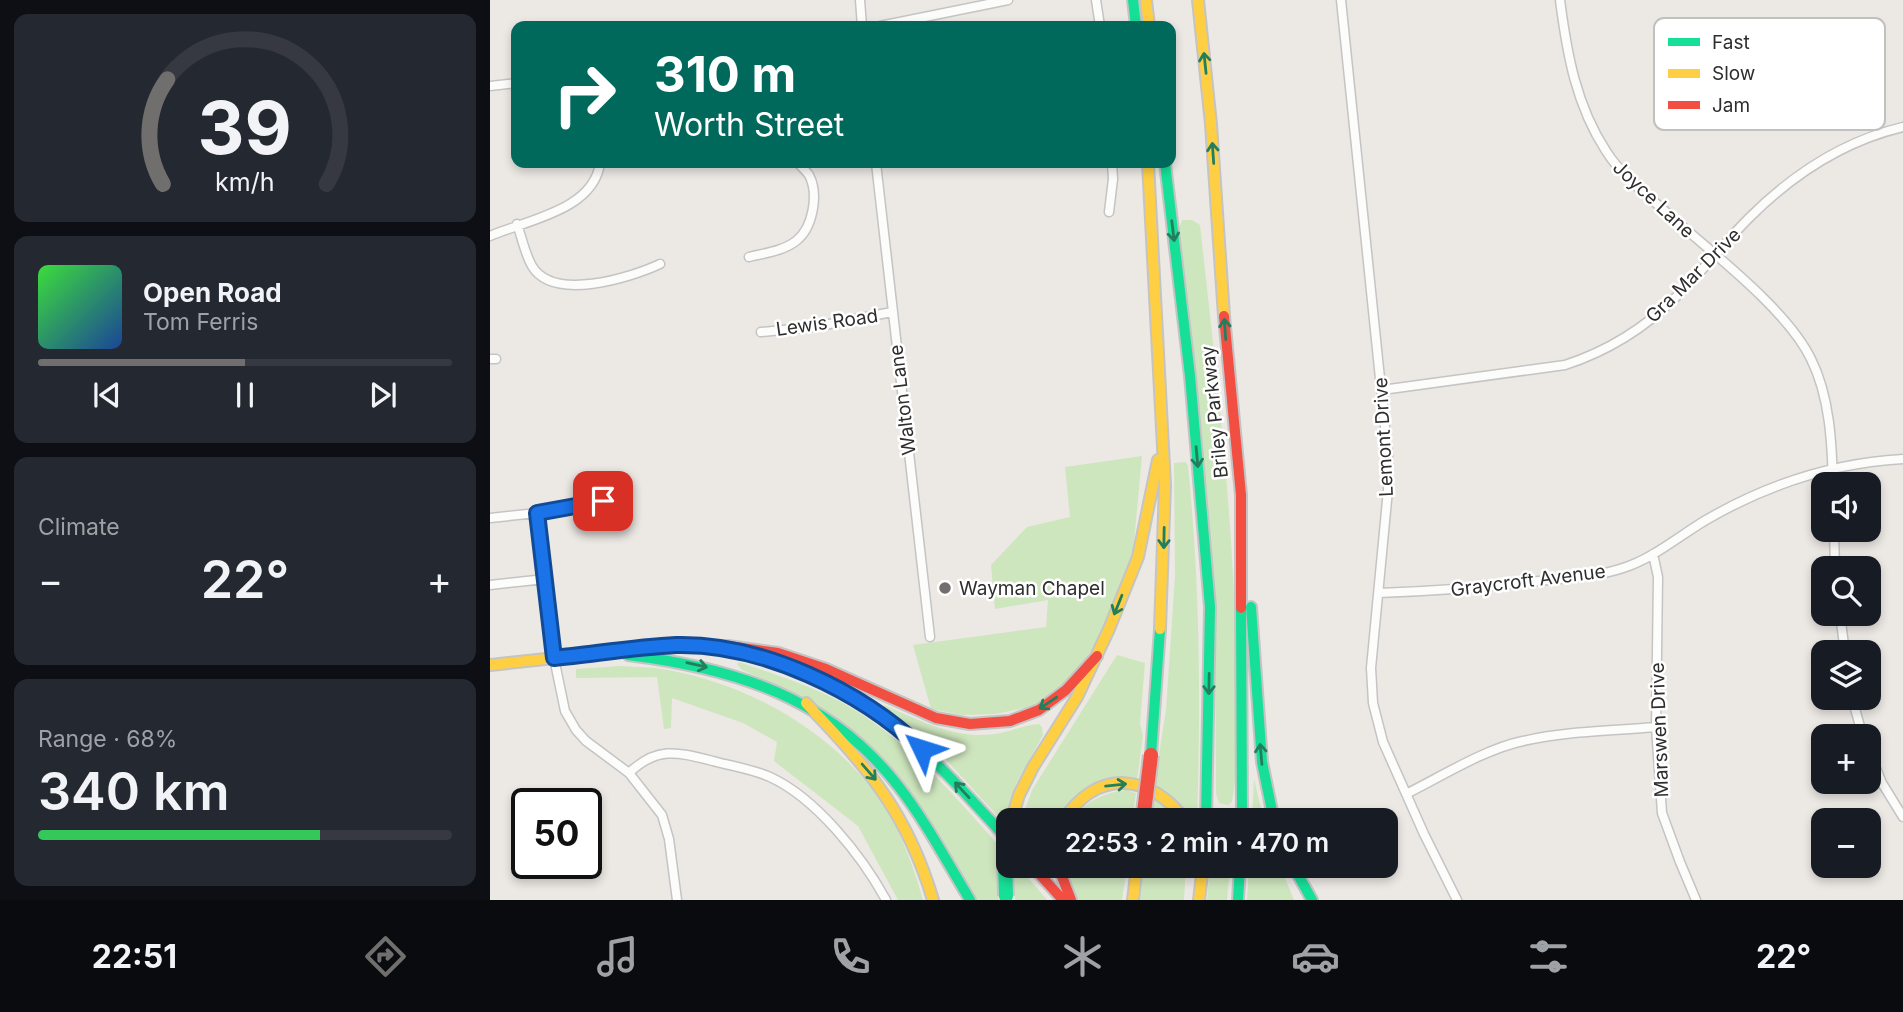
<!DOCTYPE html>
<meta charset="utf-8">
<style>
body{margin:0;font-family:Inter,sans-serif;background:#242831;color:#f1f3f6;height:100vh;display:flex;flex-direction:column;font-size:26px;white-space:nowrap}
*{box-sizing:border-box;margin:0}
p{font-size:23px;color:#9ea1a6}
.icon{flex:none;width:38px;height:38px;fill:none;stroke:currentColor;stroke-width:2;stroke-linecap:round;stroke-linejoin:round}
.map{position:relative;flex:1;overflow:hidden}
.sheet{display:flex;flex-direction:column;gap:14px;padding:14px;background:#0d0f14;width:490px}
.sheet>*{flex:none}
.banner{position:absolute;left:21px;top:21px;width:665px;height:147px;border-radius:14px;box-shadow:0 4px 10px #0003;background:#00695c;color:#fff;overflow:hidden}
.controls{position:absolute;left:1321px;top:472px;display:grid;gap:14px}
.controls a{display:grid;place-items:center;width:70px;height:70px;border-radius:14px;background:#171b24;box-shadow:0 4px 10px #0003;font-size:35px}
.speed{position:absolute;left:21px;top:788px;display:flex;gap:14px;font-size:35px;font-weight:700;text-align:center}
.speed>*{display:grid;place-content:center;width:91px;height:91px;border-radius:50%;background:#171b24;box-shadow:0 4px 10px #0003;line-height:1}
.speed .limit{border:4px solid #111;border-radius:10px;background:#fff;color:#111}
.pin{position:absolute;display:grid;place-items:center;width:60px;height:60px;color:#fff;margin:-30px;border-radius:14px;box-shadow:0 4px 10px #0006}
.me{position:absolute;width:77px;margin:-38px;rotate:311deg;stroke-linejoin:round;filter:drop-shadow(0 0 5px #0008)}
.turn{display:flex;align-items:center;gap:24px;height:147px;padding:0 28px;font-size:32px}
.turn .icon{width:91px;height:91px;stroke-width:2.5}
.turn b{display:block;font-size:49px;line-height:60px}
.big{font-size:52px;font-weight:600;line-height:1.1}
.sheet .tile{flex:1;display:flex;flex-direction:column;justify-content:center;gap:10px;min-width:0;padding:0 24px;border-radius:14px;background:#242831}
.sheet .dial{align-items:center;gap:0}
.dial svg{height:182px;overflow:visible;fill:none;stroke:#363941;stroke-width:7;stroke-linecap:round;text-anchor:middle}
.dial text{fill:#f1f3f6;stroke:none}
.song{display:flex;align-items:center;gap:21px}
.cover{width:84px;height:84px;border-radius:10px;background:linear-gradient(135deg,hsl(120 70% 55%),hsl(220 70% 35%))}
.played{height:7px;border-radius:4px;background:linear-gradient(90deg,#706f6e 50%,#363941 50%)}
.keys{display:flex;justify-content:space-around;direction:ltr}
.heat{display:flex;justify-content:space-between;align-items:center;font-size:38px;direction:ltr}
.charge{height:10px;border-radius:5px;background:linear-gradient(90deg,#34c759 68%,#363941 0)}
.trip{position:absolute;left:506px;top:808px;width:402px;height:70px;border-radius:14px;background:#171b24;box-shadow:0 4px 10px #0003;font-weight:600;line-height:70px;text-align:center}
.tabs{display:flex;height:112px;justify-content:space-around;align-items:center;background:#090b0e;color:#9ea1a6}
.tabs .icon{width:49px;height:49px}
.tabs .current{color:#706f6e}
.tabs b{font-size:32px;color:#f1f3f6}
main{display:flex;flex:1;min-height:0}
.map>svg:first-child{display:block}
</style>
<main>
<section class="sheet">
<div class="tile dial"><svg viewBox="0 0 100 80">
<path d="M14 69A42 42 0 1 1 86 69"/>
<path d="M14 69A42 42 0 0 1 16 23" stroke="#706f6e"/>
<text x="50" y="56" font-size="32" font-weight="700">39</text>
<text x="50" y="72" font-size="11">km/h</text>
</svg></div>
<div class="tile">
<div class="song"><i class="cover"></i><div><b>Open Road</b><p>Tom Ferris</p></div></div>
<div class="played"></div>
<div class="keys"><svg class="icon" aria-label="previous" viewBox="0 0 24 24"><path d="M18 5L8 12l10 7zM5 5v14"/></svg><svg class="icon" aria-label="pause" viewBox="0 0 24 24"><path d="M8 5v14M16 5v14"/></svg><svg class="icon" aria-label="next" viewBox="0 0 24 24"><path d="M6 5l10 7-10 7zM19 5v14"/></svg></div>
</div>
<div class="tile"><p>Climate</p>
<div class="heat"><a>−</a><b class="big">22°</b><a>+</a></div>
</div>
<div class="tile"><p>Range · 68%</p><b class="big">340 km</b><div class="charge"></div></div>
</section>
<div class="map">
<svg width="1413" height="900" viewBox="0 0 1413 900">
<rect width="100%" height="100%" fill="#ece8e4"/>
<path fill="#cee6be" d="M692,220h10l8,5c16,146 34,292 36,439 0,46 4,93 -4,138l-4,3 -9,-2 -3,-9 -1,-165 -36,-401z
M652,456l-10,108 -23,55 -24,42 -21,22 -30,23 -38,8 -34,1 -31,-6 -18,-64 133,-18 2,-27 -53,9 -4,-44 36,-38 43,-10 -5,-50z
M696,462l2,4c12,118 13,236 9,355h-6l-37,-35 12,-76 9,-134 -1,-113z
M627,655l28,8 -5,61 3,12 -6,44 -20,-1 -60,42h-36l11,-31z
M249,662c34,12 68,22 100,39 64,34 113,92 160,145l-2,21 2,33h-23l-65,-103 -79,-80 -41,-26 -49,-21 -5,-6z
M130,666c18,1 36,1 53,5 77,15 155,59 202,122 23,30 38,71 48,107h-25l-40,-74 -84,-65 3,-19 -34,-19 -71,-25 -1,30 -7,1 -7,-52 -81,1v-9z
M394,705c35,15 72,35 111,29 15,-2 29,-9 44,-10l3,3 1,8 -26,47 -14,40 -65,-71 -55,-44z
M764,779l10,42h-12z
M636,790l10,3 -4,28h-60c12,-20 32,-28 54,-31z
M663,797l9,6 13,18h-25z
M524,866h4l29,34h-32z
M573,866h64l-5,34h-45z
M654,866h42l-2,34h-44z
M720,866h20l-3,34h-20z
M759,866h31l14,34h-47z"/>
<g fill="none" stroke-linecap="round" stroke-linejoin="round">
<g stroke="#c5c4c5" stroke-width="11">
<path id="street" d="M370,0l2,26
M606,0l4,26
M851,0l47,456v34l-17,178 2,35 10,39 41,92 33,66
M1070,0c7,54 16,105 46,151 17,27 45,47 68,68 41,36 114,92 137,140 19,38 21,85 22,126
M390,26l128,-26
M0,86l26,-3
M386,163l54,474
M619,212l4,-33 -1,-16
M27,224c5,14 8,30 15,42 21,36 98,12 128,-2
M0,236c37,-16 104,-26 110,-73
M259,257c16,-4 34,-6 47,-16 17,-13 23,-47 13,-66 -3,-4 -8,-9 -11,-12
M271,332l53,-5 78,-15
M0,359h6
M892,390l183,-25c43,-14 80,-37 112,-69 26,-25 47,-53 72,-78 43,-43 95,-77 154,-91
M47,513l17,145 11,53 11,19 10,11 43,32 33,42 7,24 8,61
M0,518l47,-5 66,-12
M1344,530l1,39
M1163,554l5,23 -2,150 6,86 18,49 16,38
M0,585l55,-6
M889,593c54,-2 107,-6 160,-12 28,-3 57,-4 84,-13 31,-10 56,-32 83,-48 62,-36 125,-57 197,-61
M1350,614l5,39
M1362,698l11,39
M1379,751l13,32 21,34
M139,773c28,-27 48,-21 84,-12 18,5 39,8 57,16 46,21 92,79 116,123
M916,794c36,-18 79,-45 117,-53 43,-10 89,-10 133,-14"/>
</g>
<g stroke="#c5c4c5" stroke-width="14">
<path id="fast" d="M643,0l3,26
M675,163l25,213 20,231 -4,214
M761,607l11,155 12,59
M751,608l1,213
M247,652c130,31 186,94 271,188
M138,655c106,13 203,43 271,132 27,35 48,75 71,113
M661,755l9,-126
M803,866l19,34
M748,900l2,-34"/>
</g>
<g stroke="#c5c4c5" stroke-width="14">
<path id="slow" d="M656,0l3,26
M708,0l13,124 13,192
M658,163l17,322 -5,144
M0,665l187,-20 31,2
M316,703c62,65 101,109 127,197
M521,821l8,-26 14,-28 44,-70 32,-68 29,-72 20,-97
M573,821c34,-53 87,-48 123,0
M643,900l4,-34
M709,900l4,-34"/>
</g>
<g stroke="#c5c4c5" stroke-width="14">
<path id="jam" d="M734,316l17,179v113
M213,647l25,-1 50,7 48,16 110,49 34,6 40,-3 29,-11 27,-20 31,-34
M542,866l31,34
M568,866l13,34"/>
</g>
<use href="#street" stroke="#fcfcfb" stroke-width="8"/>
<use href="#fast" stroke="#16e098" stroke-width="10"/>
<use href="#slow" stroke="#ffcf43" stroke-width="10"/>
<use href="#jam" stroke="#f24e42" stroke-width="10"/>
<g stroke="#c6c5c4" stroke-width="18" stroke-linecap="butt">
<path id="fast-bridge" d="M516,896l-1,-32 3,-26"/>
</g>
<g stroke="#c6c5c4" stroke-width="18" stroke-linecap="butt">
<path id="jam-bridge" d="M653,821l8,-66"/>
</g>
<use href="#fast-bridge" stroke="#16e098" stroke-width="14"/>
<use href="#jam-bridge" stroke="#f24e42" stroke-width="14"/>
</g>
<defs><path id="oneway-shaft" d="M-6 0H5M1.5-3L5.5 0L1.5 3" fill="none" stroke-width="1.6" stroke-linecap="round" stroke-linejoin="round" transform="scale(1.75)"/></defs>
<g stroke="#237e5e">
<use href="#oneway-shaft" transform="translate(715 63) rotate(-96)"/>
<use href="#oneway-shaft" transform="translate(723 153) rotate(-94)"/>
<use href="#oneway-shaft" transform="translate(683 231) rotate(83)"/>
<use href="#oneway-shaft" transform="translate(735 329) rotate(-94)"/>
<use href="#oneway-shaft" transform="translate(707 457) rotate(85)"/>
<use href="#oneway-shaft" transform="translate(674 538) rotate(91)"/>
<use href="#oneway-shaft" transform="translate(628 605) rotate(112)"/>
<use href="#oneway-shaft" transform="translate(207 665) rotate(13)"/>
<use href="#oneway-shaft" transform="translate(719 684) rotate(91)"/>
<use href="#oneway-shaft" transform="translate(558 703) rotate(146)"/>
<use href="#oneway-shaft" transform="translate(771 754) rotate(-95)"/>
<use href="#oneway-shaft" transform="translate(379 772) rotate(49)"/>
<use href="#oneway-shaft" transform="translate(626 785) rotate(-6)"/>
<use href="#oneway-shaft" transform="translate(472 790) rotate(-133)"/>
</g>
<g fill="none" stroke-linecap="round" stroke-linejoin="round">
<g stroke="#114b97" stroke-width="18">
<path id="route" d="M113,501l-66,12 17,145c40,-4 82,-11 122,-13 86,-2 185,46 246,104"/>
</g>
<use href="#route" stroke="#1a73e8" stroke-width="12"/>
</g>
<circle fill="#706f6e" stroke="#fff" stroke-width="2.5" cx="455" cy="588" r="7"/>
<g text-anchor="middle" stroke-width="5" stroke-linejoin="round" paint-order="stroke">
<g font-size="19" fill="#2e2e2e" stroke="#fff">
<text transform="translate(1164 199) rotate(43)" y="7">Joyce Lane</text>
<text transform="translate(1203 275) rotate(-45)" y="7">Gra Mar Drive</text>
<text transform="translate(337 322) rotate(-8)" y="7">Lewis Road</text>
<text transform="translate(412 400) rotate(-97)" y="7">Walton Lane</text>
<text transform="translate(724 412) rotate(-96)" y="7">Briley Parkway</text>
<text transform="translate(893 437) rotate(-93)" y="7">Lemont Drive</text>
<text transform="translate(1038 580) rotate(-7)" y="7">Graycroft Avenue</text>
<text transform="translate(1169 730) rotate(-92)" y="7">Marswen Drive</text>
</g>
<g font-size="19" fill="#2e2e2e" stroke="#fff" text-anchor="start">
<text x="469" y="595">Wayman Chapel</text>
</g>
</g>
<rect x="1164" y="18" width="231" height="112" rx="10" fill="#fff" stroke="#c0c0c0" stroke-width="2"/>
<rect x="1178" y="38" width="32" height="8" fill="#16e098"/>
<rect x="1178" y="69" width="32" height="9" fill="#ffcf43"/>
<rect x="1178" y="101" width="32" height="8" fill="#f24e42"/>
<g font-size="19" fill="#2e2e2e">
<text x="1222" y="49">Fast</text>
<text x="1222" y="80">Slow</text>
<text x="1222" y="112">Jam</text>
</g>
</svg>
<div class="controls">
<a><svg class="icon" aria-label="sound" viewBox="0 0 24 24"><path d="M4 9h4l5-4v14l-5-4H4zM17 9q2 3 0 6"/></svg></a>
<a><svg class="icon" aria-label="search" viewBox="0 0 24 24"><circle cx="10" cy="10" r="6"/><path d="M15 15l6 6"/></svg></a>
<a><svg class="icon" aria-label="layers" viewBox="0 0 24 24"><path d="M12 4l9 5-9 5-9-5zM3 14l9 5 9-5"/></svg></a>
<a>+</a>
<a>−</a>
</div>
<div class="speed"><div class="limit">50</div></div>
<div class="pin" style="left:113px;top:501px;background:#d93025"><svg class="icon" aria-label="arrive" viewBox="0 0 24 24"><path d="M6 21V4h12l-3 4 3 4H6"/></svg></div>
<svg class="me" style="left:432px;top:749px" viewBox="-20 -20 40 40"><path d="M0-17L14 15 0 8-14 15z" fill="#1a73e8" stroke="#fff" stroke-width="4"/></svg>
<div class="trip">22:53 · 2 min · 470 m</div>
<div class="banner">
<div class="turn"><svg class="icon" aria-label="right" viewBox="0 0 24 24"><path d="M7 20v-9h11M14 6l5 5-5 5"/></svg><div><b>310 m</b>Worth Street</div></div>
</div>
</div>
</main>
<nav class="tabs">
<b>22:51</b>
<svg class="icon current" aria-label="directions" viewBox="0 0 24 24"><path d="M12 3l9 9-9 9-9-9zM9 14v-3h6M13 9l2 2-2 2"/></svg>
<svg class="icon" aria-label="music" viewBox="0 0 24 24"><path d="M9 18V5l10-2v13"/><circle cx="6" cy="18" r="3"/><circle cx="16" cy="16" r="3"/></svg>
<svg class="icon" aria-label="phone" viewBox="0 0 24 24"><path d="M5 4h4l2 5-3 2q2 4 5 5l2-3 5 2v4C11 20 4 13 5 4z"/></svg>
<svg class="icon" aria-label="climate" viewBox="0 0 24 24"><path d="M12 3v18M4 7l16 10M4 17L20 7"/></svg>
<svg class="icon" aria-label="car" viewBox="0 0 24 24"><path d="M5 17H2v-5l4-1 3-4h7l3 4 3 1v5h-3M9 17h6M6 11h13"/><circle cx="7" cy="17" r="2"/><circle cx="17" cy="17" r="2"/></svg>
<svg class="icon" aria-label="filters" viewBox="0 0 24 24"><path d="M4 7h16M4 17h16"/><circle cx="9" cy="7" r="2"/><circle cx="15" cy="17" r="2"/></svg>
<b>22°</b>
</nav>
